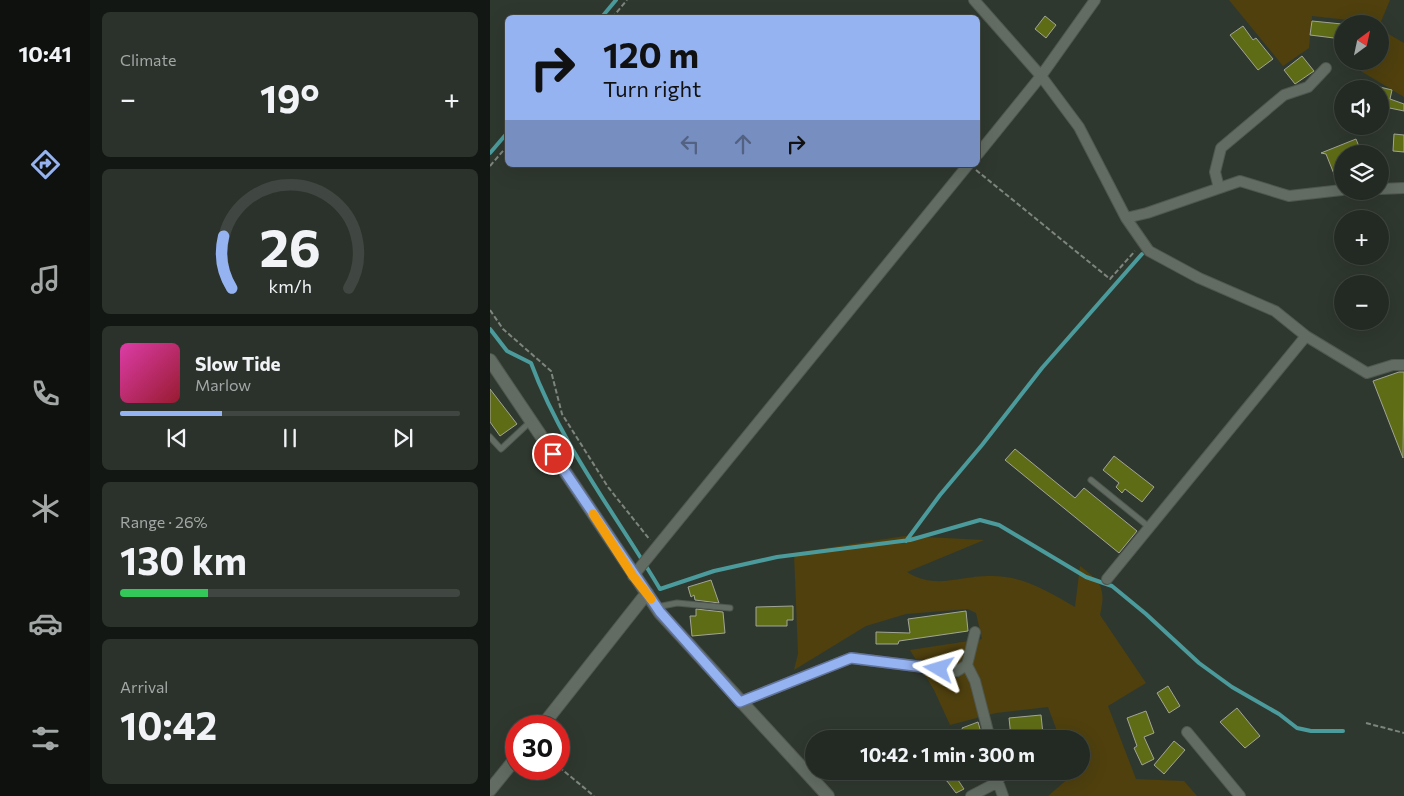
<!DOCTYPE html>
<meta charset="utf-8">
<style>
body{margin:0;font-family:Commissioner,sans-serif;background:#2b322b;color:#f1f3f6;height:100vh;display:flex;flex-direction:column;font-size:19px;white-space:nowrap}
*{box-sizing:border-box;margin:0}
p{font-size:16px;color:#a3a7a6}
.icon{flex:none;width:28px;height:28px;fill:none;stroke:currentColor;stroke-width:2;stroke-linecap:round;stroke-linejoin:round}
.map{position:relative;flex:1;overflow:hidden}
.side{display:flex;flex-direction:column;gap:12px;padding:12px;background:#131713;width:400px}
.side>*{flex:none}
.banner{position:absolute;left:15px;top:15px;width:475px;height:152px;border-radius:8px;box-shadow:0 5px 20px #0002,0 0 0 1px #404641;background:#95b2f1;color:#111;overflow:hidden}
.needle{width:32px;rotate:33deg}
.controls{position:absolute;left:844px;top:15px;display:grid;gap:10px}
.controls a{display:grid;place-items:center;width:55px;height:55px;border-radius:50%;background:#232a23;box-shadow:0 5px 20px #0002,0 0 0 1px #404641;font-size:25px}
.speed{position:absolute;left:15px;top:715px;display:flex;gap:10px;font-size:25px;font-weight:700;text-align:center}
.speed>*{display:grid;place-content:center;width:65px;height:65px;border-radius:50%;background:#232a23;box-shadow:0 5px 20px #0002,0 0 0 1px #404641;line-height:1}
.speed .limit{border:8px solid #d22;background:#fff;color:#111}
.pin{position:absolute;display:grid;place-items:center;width:42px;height:42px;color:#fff;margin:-21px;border:2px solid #fff;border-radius:50%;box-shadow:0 1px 5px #0007}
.me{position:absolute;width:55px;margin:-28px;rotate:277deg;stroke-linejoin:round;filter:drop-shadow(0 0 4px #0008)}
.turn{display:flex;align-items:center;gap:18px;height:105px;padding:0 15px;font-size:22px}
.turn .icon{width:65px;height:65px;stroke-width:2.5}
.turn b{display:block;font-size:35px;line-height:42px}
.lanes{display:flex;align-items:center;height:48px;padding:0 15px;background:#0003;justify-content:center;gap:25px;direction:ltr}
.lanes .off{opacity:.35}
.big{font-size:38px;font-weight:700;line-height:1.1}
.side .widget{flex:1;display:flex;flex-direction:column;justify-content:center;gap:8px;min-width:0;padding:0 18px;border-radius:8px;background:#2b322b}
.side .dial{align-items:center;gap:0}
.dial svg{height:130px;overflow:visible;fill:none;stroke:#404641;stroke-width:7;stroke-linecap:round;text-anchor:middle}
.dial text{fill:#f1f3f6;stroke:none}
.song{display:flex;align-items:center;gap:15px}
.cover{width:60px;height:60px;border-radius:8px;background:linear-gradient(135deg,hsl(320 70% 55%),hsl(350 70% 35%))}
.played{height:5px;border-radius:2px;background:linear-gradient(90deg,#95b2f1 30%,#404641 30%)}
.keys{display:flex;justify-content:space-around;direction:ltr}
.heat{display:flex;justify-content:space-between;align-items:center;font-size:28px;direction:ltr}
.charge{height:8px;border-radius:4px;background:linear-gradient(90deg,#34c759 26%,#404641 0)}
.trip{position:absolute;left:315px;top:730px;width:285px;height:50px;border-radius:25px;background:#232a23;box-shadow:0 5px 20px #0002,0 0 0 1px #404641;font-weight:700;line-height:50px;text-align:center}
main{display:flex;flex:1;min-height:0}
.dock{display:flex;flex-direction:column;width:90px;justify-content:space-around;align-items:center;background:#0e110e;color:#a3a7a6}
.dock .icon{width:35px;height:35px}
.dock .on{color:#95b2f1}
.dock b{font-size:22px;color:#f1f3f6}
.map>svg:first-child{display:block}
</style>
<main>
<nav class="dock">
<b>10:41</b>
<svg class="icon on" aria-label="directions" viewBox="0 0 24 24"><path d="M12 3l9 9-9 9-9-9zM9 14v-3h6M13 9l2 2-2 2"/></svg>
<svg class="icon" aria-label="music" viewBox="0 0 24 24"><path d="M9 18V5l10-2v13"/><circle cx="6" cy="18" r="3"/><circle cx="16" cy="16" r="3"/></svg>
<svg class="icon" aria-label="phone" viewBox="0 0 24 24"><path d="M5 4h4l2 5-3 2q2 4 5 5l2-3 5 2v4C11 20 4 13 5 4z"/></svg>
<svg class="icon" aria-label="climate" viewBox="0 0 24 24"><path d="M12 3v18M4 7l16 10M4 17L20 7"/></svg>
<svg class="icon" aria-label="car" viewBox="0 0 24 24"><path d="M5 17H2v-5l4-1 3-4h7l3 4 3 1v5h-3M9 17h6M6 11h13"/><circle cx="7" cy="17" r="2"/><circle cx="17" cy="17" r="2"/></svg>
<svg class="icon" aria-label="filters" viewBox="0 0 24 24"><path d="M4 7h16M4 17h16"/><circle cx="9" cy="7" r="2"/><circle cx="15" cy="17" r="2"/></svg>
</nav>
<section class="side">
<div class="widget"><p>Climate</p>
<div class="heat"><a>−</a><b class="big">19°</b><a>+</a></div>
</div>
<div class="widget dial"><svg viewBox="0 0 100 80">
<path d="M14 69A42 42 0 1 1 86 69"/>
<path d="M14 69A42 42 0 0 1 9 37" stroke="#95b2f1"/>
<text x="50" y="56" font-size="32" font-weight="700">26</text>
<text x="50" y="72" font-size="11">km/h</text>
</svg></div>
<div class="widget">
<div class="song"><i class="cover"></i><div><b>Slow Tide</b><p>Marlow</p></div></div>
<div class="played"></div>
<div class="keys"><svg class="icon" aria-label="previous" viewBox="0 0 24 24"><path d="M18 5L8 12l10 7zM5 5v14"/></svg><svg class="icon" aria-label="pause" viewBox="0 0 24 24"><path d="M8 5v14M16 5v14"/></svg><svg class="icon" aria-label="next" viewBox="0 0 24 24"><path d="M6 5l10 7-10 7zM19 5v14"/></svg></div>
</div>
<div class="widget"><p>Range · 26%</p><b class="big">130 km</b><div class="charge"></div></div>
<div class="widget"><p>Arrival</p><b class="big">10:42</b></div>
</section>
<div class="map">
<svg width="914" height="796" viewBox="0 0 914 796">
<rect width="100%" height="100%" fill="#2f382f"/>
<path fill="#4f400e" d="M739,0h161l-10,24h-32v-4l-36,-4 -3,32 -26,18z
M890,29l24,14v54l-55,-33v-3h31z
M415,536l79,4 -77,32c29,18 51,4 82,4 33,-1 58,15 86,31l5,-41c22,17 26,22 20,49l46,68 -38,23 28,73 48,2 13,15h-149l22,-19 -1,-6h12v-32h-21l-12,-32 -52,6 -46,12 -16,-35 -24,-40 72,-11 -6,-26 -8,-4 -62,5 -40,12 -72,44 4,-16 -4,-101z"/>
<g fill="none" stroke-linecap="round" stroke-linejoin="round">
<path stroke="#4c9b9c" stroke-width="4" d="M111,18l15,-18
M0,153l18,-21
M0,329l17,22 24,12c30,81 85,152 129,226l54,-18 63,-14 133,-17 70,-20 19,5 87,52 26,9 34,28 53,49 33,24 47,27 18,14 14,3h32
M416,541l34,-46 42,-50 60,-77 100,-114"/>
</g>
<path fill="#5f6c16" stroke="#a1a597" d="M555,16l11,9 -10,13 -11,-9z
M822,21l30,3v15l-32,-4z
M753,26l10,14 3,-2 17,21 -15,11 -28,-35z
M812,56l12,15 -19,13 -11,-14z
M890,87l12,3 -2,9 14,5v7l-24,-5z
M904,134l10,1v17l-11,-1z
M866,139l6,15h-20v29l-4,1 -12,-30 -5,-1z
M909,372h5l-1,86 -30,-77z
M0,389l27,35 -17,12 -10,-14z
M525,449l60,49 9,-10 53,43 -18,22 -114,-93z
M624,456l40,31 -12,15 -17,-13 -3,4 -6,-6 3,-4 -16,-13z
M221,580l8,23 -24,-3 -1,-5 -3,2 -3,-10z
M303,606v14h-6v6h-31v-19z
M206,609l27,3 2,21 -33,3 -2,-20h6z
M476,611l2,20 -69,10 -1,3h-22v-12l34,1 -2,-14z
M678,686l12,20 -11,7 -12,-20z
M747,708l23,28 -15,12 -25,-26z
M656,711l8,22 -10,4 10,22 -12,6 -8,-17 3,-2 -10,-28z
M551,715l2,19 -32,3 -2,-19z
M488,722l5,17h-17l-4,-11z
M684,741l11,9 -21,24 -10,-9z
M437,771h26l5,2 -2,4 8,12 -8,4 -9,-12z"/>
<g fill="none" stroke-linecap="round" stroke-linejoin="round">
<g stroke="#4f574f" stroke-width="7">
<path id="service" d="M0,437l11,12 30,-28
M601,480l58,47
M167,607l20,-4 53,5"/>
</g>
<g stroke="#4f574f" stroke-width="12">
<path id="minor" d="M484,0l67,76 38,51 47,91 21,-5 93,-32 49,15 53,-6
M488,154l63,-78 54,-76
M729,188l-4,-16 6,-24 63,-53 24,-8 18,-19
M890,189l24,-1
M636,218l23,33 50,27 76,33 31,25 61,37 26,-8h11
M143,576l335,-411
M617,579l199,-243
M485,632l-8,33 8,16 15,58
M250,702l111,-44 106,13 10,-6
M697,732l53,64
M508,782l4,-11
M481,796l27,-14 5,14"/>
</g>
<g stroke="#4f574f" stroke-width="14">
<path id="tertiary" d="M0,360l170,253 168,183
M52,726l105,-133
M0,790l26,-32"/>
</g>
<path stroke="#7e857e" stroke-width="2" stroke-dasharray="5 2.5" stroke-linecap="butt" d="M122,18l15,-18
M0,166l18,-21
M486,170l134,109 25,-28
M0,310l13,19 48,42 11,43 46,73 42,53
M876,723l38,10
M69,767l35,29"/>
<use href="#service" stroke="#626c62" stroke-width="5"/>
<use href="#minor" stroke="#626c62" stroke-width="10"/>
<use href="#tertiary" stroke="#626c62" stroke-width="12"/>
</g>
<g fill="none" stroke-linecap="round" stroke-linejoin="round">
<g stroke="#61749d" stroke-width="12">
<path id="route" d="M63,454l107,158 80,90 111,-44 88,11"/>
</g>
<use href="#route" stroke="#95b2f1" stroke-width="9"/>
<path stroke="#f59e0b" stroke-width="9" d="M103,514l40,62 18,23"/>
</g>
</svg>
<div class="controls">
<a><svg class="needle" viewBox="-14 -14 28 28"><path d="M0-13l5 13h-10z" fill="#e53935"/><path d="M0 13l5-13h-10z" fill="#a3a7a6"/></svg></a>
<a><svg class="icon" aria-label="sound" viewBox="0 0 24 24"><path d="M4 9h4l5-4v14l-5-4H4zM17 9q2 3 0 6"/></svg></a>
<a><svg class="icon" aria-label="layers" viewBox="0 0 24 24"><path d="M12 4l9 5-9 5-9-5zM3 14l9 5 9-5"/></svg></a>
<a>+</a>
<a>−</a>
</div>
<div class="speed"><div class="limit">30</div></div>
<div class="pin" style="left:63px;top:454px;background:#d93025"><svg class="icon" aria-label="arrive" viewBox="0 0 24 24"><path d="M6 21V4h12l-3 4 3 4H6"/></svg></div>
<svg class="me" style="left:449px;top:669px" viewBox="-20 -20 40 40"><path d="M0-17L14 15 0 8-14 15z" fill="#95b2f1" stroke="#fff" stroke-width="4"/></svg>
<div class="trip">10:42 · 1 min · 300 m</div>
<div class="banner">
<div class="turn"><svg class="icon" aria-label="right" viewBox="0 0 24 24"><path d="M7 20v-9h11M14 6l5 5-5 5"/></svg><div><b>120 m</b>Turn right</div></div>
<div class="lanes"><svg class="icon off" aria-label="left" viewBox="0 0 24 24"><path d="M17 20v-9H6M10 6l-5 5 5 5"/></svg><svg class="icon off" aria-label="ahead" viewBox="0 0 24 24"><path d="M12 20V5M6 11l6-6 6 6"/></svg><svg class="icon" aria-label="right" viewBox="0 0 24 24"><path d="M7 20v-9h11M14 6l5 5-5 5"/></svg></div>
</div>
</div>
</main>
